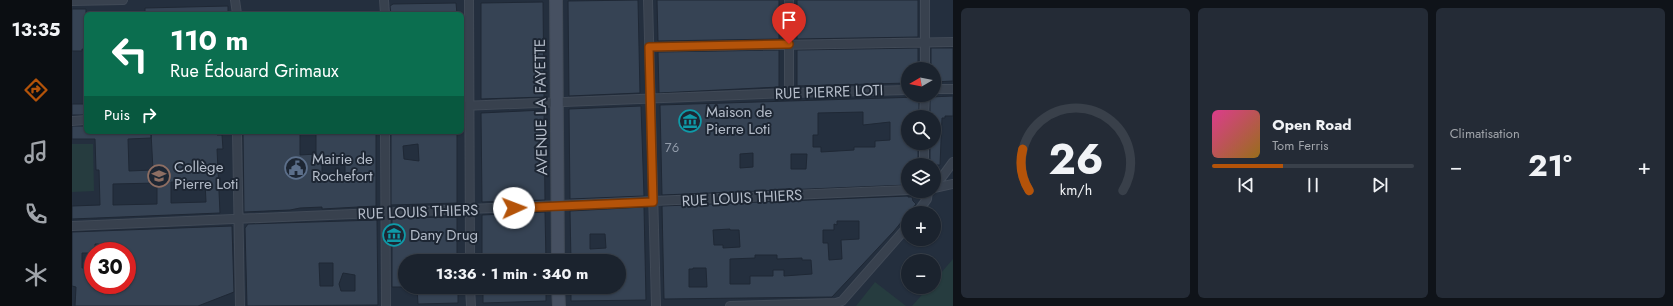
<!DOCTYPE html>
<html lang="fr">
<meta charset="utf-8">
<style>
body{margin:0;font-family:Jost,sans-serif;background:#242b36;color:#f1f3f6;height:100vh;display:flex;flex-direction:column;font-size:15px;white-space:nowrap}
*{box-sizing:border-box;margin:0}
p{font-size:13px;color:#a0a4aa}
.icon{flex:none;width:22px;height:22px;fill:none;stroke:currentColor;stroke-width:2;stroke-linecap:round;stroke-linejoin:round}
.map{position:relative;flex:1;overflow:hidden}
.details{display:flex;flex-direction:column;gap:8px;padding:8px;background:#0f1319;width:720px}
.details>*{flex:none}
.top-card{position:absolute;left:12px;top:12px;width:380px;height:122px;border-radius:6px;box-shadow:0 1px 3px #0004,0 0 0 1px #39404a;background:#0b6e4f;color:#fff;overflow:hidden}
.needle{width:26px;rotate:260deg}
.buttons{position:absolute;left:829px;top:62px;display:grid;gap:8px}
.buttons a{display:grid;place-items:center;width:40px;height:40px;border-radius:50%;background:#1b232e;box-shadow:0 1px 3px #0004,0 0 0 1px #39404a;font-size:20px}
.speed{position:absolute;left:12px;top:242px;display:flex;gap:8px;font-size:20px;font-weight:700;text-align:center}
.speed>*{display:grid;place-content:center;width:52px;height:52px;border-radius:50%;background:#1b232e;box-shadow:0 1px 3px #0004,0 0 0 1px #39404a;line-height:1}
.speed .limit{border:6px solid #d22;background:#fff;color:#111}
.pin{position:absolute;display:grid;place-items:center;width:34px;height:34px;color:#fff;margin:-41px -17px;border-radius:50% 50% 50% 0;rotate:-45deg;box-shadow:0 0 4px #0007}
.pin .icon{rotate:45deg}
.me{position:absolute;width:44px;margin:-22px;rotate:88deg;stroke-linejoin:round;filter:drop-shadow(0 0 3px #0008)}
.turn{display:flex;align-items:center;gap:14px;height:84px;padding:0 20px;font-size:18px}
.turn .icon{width:52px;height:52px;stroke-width:2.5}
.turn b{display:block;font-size:28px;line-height:34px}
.then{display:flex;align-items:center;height:38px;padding:0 20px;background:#0003;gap:8px;font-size:15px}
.big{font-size:30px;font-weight:700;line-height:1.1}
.details .card{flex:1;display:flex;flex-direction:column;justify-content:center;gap:6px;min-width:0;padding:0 14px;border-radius:6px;background:#242b36}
.details .dial{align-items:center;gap:0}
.dial svg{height:104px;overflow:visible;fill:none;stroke:#39404a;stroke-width:7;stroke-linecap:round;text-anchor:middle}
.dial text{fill:#f1f3f6;stroke:none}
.song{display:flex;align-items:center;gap:12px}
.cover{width:48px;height:48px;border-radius:6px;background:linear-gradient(135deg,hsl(330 70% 55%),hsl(40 70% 35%))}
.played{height:4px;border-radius:2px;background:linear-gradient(90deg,#b45309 35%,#39404a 35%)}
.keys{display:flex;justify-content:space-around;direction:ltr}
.heat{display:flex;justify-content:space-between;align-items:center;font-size:22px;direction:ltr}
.details .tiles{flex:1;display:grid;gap:8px;grid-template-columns:repeat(3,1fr)}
.trip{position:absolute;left:326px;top:254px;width:228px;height:40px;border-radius:20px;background:#1b232e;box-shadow:0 1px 3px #0004,0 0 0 1px #39404a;font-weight:700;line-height:40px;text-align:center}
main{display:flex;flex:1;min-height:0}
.tabs{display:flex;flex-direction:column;width:72px;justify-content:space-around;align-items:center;background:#0b0e12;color:#a0a4aa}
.tabs .icon{width:28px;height:28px}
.tabs .selected{color:#b45309}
.tabs b{font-size:18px;color:#f1f3f6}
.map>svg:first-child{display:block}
</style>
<main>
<nav class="tabs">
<b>13:35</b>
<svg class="icon selected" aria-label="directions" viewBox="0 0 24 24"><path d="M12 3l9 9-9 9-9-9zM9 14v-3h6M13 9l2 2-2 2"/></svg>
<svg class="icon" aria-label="music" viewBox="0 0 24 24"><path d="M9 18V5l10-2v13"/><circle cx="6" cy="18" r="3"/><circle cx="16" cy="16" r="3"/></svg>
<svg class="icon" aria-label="phone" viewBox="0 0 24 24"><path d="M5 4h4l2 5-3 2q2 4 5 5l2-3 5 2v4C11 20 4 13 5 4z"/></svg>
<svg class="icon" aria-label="climate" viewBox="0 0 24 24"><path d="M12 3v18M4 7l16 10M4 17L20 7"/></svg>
</nav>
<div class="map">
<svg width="881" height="306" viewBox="0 0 881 306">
<rect width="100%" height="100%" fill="#242f3e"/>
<path fill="#263c3f" d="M0,144h21l1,47 -22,1z
M881,259v47h-41l17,-19h5v-6z
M803,282l31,24h-50z"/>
<path fill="#364354" stroke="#1f2835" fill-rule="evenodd" d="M566,0l2,93 -71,3 -1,-95z
M585,0h122v39l-121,2z
M725,0h121v37l-121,2z
M471,2l1,95 -63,2v-96z
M384,3l1,11h-66l-1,-8 3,-2z
M156,6v8h-83v-6z
M0,9h14v41l-4,-1v2h-10z
M846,48v21h-10v14l-111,3v-36z
M859,48h22v33l-19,1v-13h-3z
M707,50v37l-120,6 -1,-41z
M881,96v20h-8v2h-3l-2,47h-10v-22h4v-26h-4v-20z
M847,97v20h-11v26h10v22h-10v20l-246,10 -2,-90zM791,112v13l27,-3v18l-15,1v6h-21v3l-33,2v-5h-8v-12h5v-22zM681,153v14l-13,1v-14zM719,154h16l-1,15h-15z
M0,104h14v11h-14z
M569,106l3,90 -74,3 -1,-90z
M472,110l1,90 -63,2 -1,-89z
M0,126h14v6h65v6l-23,1 1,32 24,-1 -2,-38h66v3h5l1,14h-6l3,64 -148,6v-13l28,-1 -1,-35h-3l-1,-31h-23zM99,182h34l1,20 -35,1zM85,183v21l-44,1v-21z
M171,132h57v23l16,-1v-22h60v74l-54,3v-2l-22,1 -10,2 -46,2zM271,162v3h2v15h-23v-17z
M319,132h66v71l-66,2zM346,144l1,17 -15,-2 -1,-13z
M836,196v1h4l1,4 3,3 -22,27 -62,66 -168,2 -2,-93zM765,221h22v18l-18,1 1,19 -13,1 -1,-17h-5v-13h11v-6l3,1zM658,229v1h9l1,17 -17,1v-3h-9l-1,-15zM683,255h22v4l25,-1v2h9l1,14 -28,2v-6h-11v6h-23v8h-20v-25l25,-1zM621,268h13l1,19h-18v-18h4z
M572,207l2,93 -75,1v-14h32v2h14v-2h2v-26h-48l-1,-50zM518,234h15l1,14 -16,1z
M473,212l1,49h-64v-46z
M385,217v44h-11v-3h-14v3h-27v26h-13v-69z
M305,220l1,85 -131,1 -2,-78 3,-4zM247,263h14v23h-13zM271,273l12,2v16h-14l-2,-7z
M160,226l2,66 -36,14h-123l1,-19 -4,-1v-54zM23,244h13l1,7h18v34h-34v-17h-11v-15h11v-2h2z
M345,287h41v16l-40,1z
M411,287h63v14l-63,2z"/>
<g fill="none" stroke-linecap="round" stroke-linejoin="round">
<g stroke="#414a57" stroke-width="10">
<path id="street" d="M163,0l2,14
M312,0l1,14
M397,0l1,261
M576,0l8,306
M853,0v69
M0,1l51,-1
M577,47l304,-5
M862,89h19
M717,93v-93
M390,106l327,-13 119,-3
M852,117l1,-22
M0,121l14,-1
M165,132l3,174
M313,132l1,174
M852,165v-22
M862,184l8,-7 11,-15
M862,188l19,-4
M845,213l10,-14 1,-8
M0,226l836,-36
M398,287l1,19
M658,306l106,-3 6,-2 66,-75"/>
</g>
<g stroke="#414a57" stroke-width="14">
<path id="secondary" d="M484,0l2,261
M486,287l1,19"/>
</g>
<use href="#street" stroke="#38414e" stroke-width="8"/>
<use href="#secondary" stroke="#465061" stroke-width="12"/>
</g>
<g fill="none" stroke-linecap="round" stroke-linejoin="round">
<g stroke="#753606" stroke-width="10">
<path id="route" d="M442,208l139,-6 -4,-155 140,-3"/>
</g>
<use href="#route" stroke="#b45309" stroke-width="7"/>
</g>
<defs>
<g id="museum-ring" transform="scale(1.15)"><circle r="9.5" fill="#1d2633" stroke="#0f9aa8" stroke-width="1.5"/><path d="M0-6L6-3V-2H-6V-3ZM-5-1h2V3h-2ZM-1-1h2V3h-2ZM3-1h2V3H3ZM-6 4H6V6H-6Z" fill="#0f9aa8"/></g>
<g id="civic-ring" transform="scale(1.15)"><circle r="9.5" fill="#1d2633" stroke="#5c6f8a" stroke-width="1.5"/><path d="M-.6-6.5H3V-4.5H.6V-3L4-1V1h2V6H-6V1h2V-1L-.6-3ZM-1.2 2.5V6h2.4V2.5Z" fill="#5c6f8a"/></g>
<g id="school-ring" transform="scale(1.15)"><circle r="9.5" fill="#1d2633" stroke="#8d6e63" stroke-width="1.5"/><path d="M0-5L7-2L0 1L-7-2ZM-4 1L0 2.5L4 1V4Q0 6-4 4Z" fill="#8d6e63"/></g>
</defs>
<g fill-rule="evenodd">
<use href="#museum-ring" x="618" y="121"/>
<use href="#civic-ring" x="224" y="168"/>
<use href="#school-ring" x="87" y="176"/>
<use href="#museum-ring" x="322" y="235"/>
</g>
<g text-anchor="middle" stroke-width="4" stroke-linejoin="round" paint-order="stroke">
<g font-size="13" fill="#929caa">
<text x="600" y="152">76</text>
</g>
<g font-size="15" fill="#b4bcc9" stroke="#1d2633">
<text transform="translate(757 92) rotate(-2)" y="5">RUE PIERRE LOTI</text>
<text transform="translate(469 107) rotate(-91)" y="5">AVENUE LA FAYETTE</text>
<text transform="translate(670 198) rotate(-3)" y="5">RUE LOUIS THIERS</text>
<text transform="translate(346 212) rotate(-2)" y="5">RUE LOUIS THIERS</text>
</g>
<g font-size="15" fill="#b4bcc9" stroke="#1d2633" text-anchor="start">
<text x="634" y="117">Maison de<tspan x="634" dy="17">Pierre Loti</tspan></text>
<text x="240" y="164">Mairie de<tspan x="240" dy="17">Rochefort</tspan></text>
<text x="102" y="172">Collège<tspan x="102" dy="17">Pierre Loti</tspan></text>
<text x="338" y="240">Dany Drug</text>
</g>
</g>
</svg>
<div class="buttons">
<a><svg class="needle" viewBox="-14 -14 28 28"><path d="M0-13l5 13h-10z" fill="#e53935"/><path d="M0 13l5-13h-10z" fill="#a0a4aa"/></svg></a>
<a><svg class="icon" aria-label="search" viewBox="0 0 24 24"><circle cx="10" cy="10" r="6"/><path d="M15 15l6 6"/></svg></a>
<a><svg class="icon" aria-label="layers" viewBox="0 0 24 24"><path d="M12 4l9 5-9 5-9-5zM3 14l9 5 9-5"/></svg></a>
<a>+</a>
<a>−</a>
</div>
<div class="speed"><div class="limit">30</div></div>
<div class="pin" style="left:717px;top:44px;background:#d93025"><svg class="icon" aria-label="arrive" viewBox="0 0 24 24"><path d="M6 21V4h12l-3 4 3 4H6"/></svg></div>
<svg class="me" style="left:442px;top:208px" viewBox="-20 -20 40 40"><circle r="19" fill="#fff"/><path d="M0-13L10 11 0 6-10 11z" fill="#b45309"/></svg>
<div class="trip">13:36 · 1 min · 340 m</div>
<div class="top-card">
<div class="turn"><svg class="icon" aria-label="left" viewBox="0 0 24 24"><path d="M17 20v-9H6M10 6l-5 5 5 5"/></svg><div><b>110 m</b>Rue Édouard Grimaux</div></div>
<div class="then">Puis<svg class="icon" aria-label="right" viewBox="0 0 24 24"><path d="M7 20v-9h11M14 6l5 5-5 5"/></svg></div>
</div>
</div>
<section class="details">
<div class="tiles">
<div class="card dial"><svg viewBox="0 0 100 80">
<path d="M14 69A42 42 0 1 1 86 69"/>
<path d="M14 69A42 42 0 0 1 9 37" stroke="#b45309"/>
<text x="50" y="56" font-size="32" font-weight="700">26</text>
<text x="50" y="72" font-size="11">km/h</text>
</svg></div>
<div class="card">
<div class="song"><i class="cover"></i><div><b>Open Road</b><p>Tom Ferris</p></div></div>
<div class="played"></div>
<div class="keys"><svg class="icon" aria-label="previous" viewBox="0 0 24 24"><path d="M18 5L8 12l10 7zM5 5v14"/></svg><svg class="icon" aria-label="pause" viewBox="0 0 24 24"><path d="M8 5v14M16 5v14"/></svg><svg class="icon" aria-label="next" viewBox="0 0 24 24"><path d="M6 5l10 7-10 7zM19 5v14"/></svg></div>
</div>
<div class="card"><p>Climatisation</p>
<div class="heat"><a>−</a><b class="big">21°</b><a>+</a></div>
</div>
</div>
</section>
</main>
